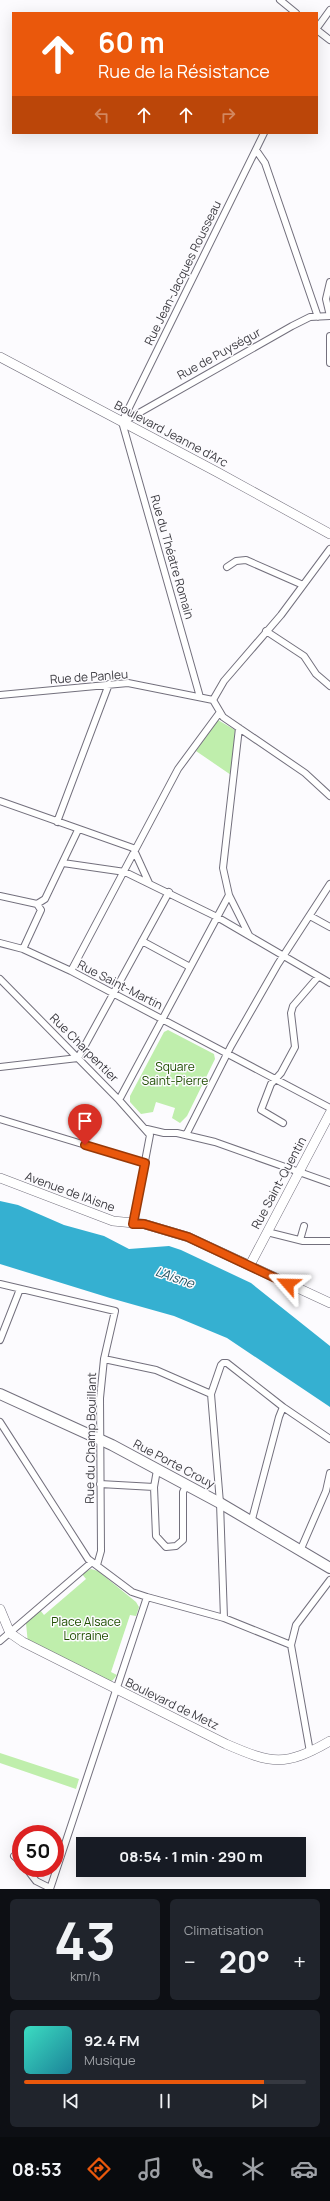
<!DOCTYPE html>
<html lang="fr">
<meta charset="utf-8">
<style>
body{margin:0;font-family:Manrope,sans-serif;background:#20242c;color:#f1f3f6;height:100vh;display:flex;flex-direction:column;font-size:15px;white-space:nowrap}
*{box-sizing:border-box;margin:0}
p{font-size:13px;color:#9ea1a6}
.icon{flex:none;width:22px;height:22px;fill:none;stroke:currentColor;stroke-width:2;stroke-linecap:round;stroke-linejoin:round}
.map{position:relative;height:1889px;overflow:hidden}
.side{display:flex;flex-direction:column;gap:10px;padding:10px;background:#0d0f14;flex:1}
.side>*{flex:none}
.guide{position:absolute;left:12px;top:12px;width:306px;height:122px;border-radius:0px;box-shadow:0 4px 16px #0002;background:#ea580c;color:#fff;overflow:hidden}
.speed{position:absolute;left:12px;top:1825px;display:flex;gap:8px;font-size:20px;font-weight:700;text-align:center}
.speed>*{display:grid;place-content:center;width:52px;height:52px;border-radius:50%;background:#171b24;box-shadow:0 4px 16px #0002;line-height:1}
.speed .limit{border:6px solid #d22;background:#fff;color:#111}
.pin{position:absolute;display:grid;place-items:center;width:34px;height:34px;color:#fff;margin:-41px -17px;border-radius:50% 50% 50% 0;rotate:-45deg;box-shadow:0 0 4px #0007}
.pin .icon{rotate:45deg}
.me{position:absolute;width:44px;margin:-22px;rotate:295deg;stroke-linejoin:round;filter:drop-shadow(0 0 3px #0008)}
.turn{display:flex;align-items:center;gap:14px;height:84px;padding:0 20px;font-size:18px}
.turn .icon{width:52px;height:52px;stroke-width:2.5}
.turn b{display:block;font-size:28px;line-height:34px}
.lanes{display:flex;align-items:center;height:38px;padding:0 20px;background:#0003;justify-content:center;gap:20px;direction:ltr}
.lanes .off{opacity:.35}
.big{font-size:30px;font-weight:700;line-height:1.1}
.side .widget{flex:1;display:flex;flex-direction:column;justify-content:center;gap:6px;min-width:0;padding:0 14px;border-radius:6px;background:#20242c}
.side .dial{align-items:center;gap:0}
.dial b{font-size:52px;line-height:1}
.song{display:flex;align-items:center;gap:12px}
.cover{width:48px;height:48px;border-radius:6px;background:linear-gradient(135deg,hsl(170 70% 55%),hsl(190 70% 35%))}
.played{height:4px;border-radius:2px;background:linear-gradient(90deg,#ea580c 85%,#363941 85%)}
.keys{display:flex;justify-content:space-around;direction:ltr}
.heat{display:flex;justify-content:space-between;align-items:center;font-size:22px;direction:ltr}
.side .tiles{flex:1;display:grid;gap:10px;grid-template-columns:1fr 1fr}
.widget:last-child{grid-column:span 2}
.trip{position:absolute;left:76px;top:1837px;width:230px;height:40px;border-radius:0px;background:#171b24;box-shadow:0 4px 16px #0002;font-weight:700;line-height:40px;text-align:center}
.tabs{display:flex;height:64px;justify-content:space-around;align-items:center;background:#090b0e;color:#9ea1a6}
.tabs .icon{width:28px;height:28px}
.tabs .active{color:#ea580c}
.tabs b{font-size:18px;color:#f1f3f6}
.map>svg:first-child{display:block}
</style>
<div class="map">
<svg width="330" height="1889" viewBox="0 0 330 1889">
<rect width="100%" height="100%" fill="#fcfbfe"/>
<path fill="#bfeeac" d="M218,720l17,10 -4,45 -35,-24z
M168,1030l46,24 1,5 -28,57 -7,7 -8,-5 3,-10 -19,-6 -3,10 -12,2 -11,-12v-6l34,-64z
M91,1569l7,2 38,31 3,5 -3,9 -6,-1 -19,57 6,3 -4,5 -3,2 -82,-38 -2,-21 14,-13 4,5 42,-36 -4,-5z
M0,1753l79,26 -3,10 -76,-26z"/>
<path fill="#35b0d1" d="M0,1201l18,4 46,20 40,11 25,13 40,-3 12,4 70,33 79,63v61l-103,-69 -53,-22 -64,-18 -110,-34z"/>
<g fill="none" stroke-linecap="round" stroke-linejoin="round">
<g stroke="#73707d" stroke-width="8">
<path id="street" d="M280,0l16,13
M317,28l13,-18
M317,30l13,10
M256,150l9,13 53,154
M330,282l-4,17 4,17
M330,336v27
M122,422l142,-289
M122,422l78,275
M123,422l169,-96 18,-9 20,-1
M227,567l9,-6 10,-1 57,25
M266,631l38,25 12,18 14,12
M0,695l128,-12 85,17 10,17 82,56 25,23
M213,700l11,-19 57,-66 49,-66
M239,728l-16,140 6,27 20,40
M0,801l133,47 16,35
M57,822l52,-138
M63,863l62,9 92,45 113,66
M0,896l37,8
M37,904l8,-5 33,-69
M310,916l20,11
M142,941l48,26
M0,943l23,6 48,22 259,137
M23,949l18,-39 -4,-6
M71,971l107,-202 42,-57
M0,979l119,121 31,35 -17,89
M78,1058l91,-166
M0,1067l78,-9
M119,1100l110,-205
M0,1119l145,44
M283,1123l-22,-13 10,-26 10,-11 14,-26 -4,-34 2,-7 25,-29
M147,1129l17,4h13l38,9 115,41
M186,1135l45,-89 47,-82 52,-80
M267,1232l36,9h27
M300,1240l4,-14
M0,1284l115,27 -11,48 -4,39 1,153 -4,14
M0,1340l20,-51
M104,1359l52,11 55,24
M0,1422l88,137 44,33 15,5 -97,292
M157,1470l-3,17 2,49 10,11 10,-1 7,-6v-48l3,-6
M100,1484l54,3
M251,1523l28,-106 4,-10
M300,1551l26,-60 4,-18
M147,1597l77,21 67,27
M224,1618l-4,-115 -9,-109 10,-29 2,-2h4l56,44 47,32
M0,1641l92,-79
M310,1752l-19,-107 5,-20 34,-45
M14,1856l7,6
M26,1868l10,13 14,7"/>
</g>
<g stroke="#73707d" stroke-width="10">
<path id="secondary" d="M0,357l217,115 113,62
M0,1178l113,43 31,3 44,13 142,66
M250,1265l80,-152
M0,1609l10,24 13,9 203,102c46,20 59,23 104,-3"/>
</g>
<g stroke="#73707d" stroke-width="12">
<path id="primary" d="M0,1394l112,51 108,58 110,65"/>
</g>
<use href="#street" stroke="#fff" stroke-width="6"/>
<use href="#secondary" stroke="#fff" stroke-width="9"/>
<use href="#primary" stroke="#fff" stroke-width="10"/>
</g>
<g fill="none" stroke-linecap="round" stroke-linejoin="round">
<g stroke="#983908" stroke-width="10">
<path id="route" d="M85,1145l60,18 -12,61h11l44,13 100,47"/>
</g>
<use href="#route" stroke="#ea580c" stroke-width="7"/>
</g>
<g text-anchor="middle" stroke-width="3" stroke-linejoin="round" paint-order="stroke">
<g font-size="12" fill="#3c3b41" stroke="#fcfbfe">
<text transform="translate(183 273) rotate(-64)" y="4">Rue Jean-Jacques Rousseau</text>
<text transform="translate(219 354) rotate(-29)" y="4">Rue de Puységur</text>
<text transform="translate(171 434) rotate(28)" y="4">Boulevard Jeanne d'Arc</text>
<text transform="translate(172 557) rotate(74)" y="4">Rue du Théatre Romain</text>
<text transform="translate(89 677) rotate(-4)" y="4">Rue de Panleu</text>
<text transform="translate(120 985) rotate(27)" y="4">Rue Saint-Martin</text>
<text transform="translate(84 1048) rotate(45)" y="4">Rue Charpentier</text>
<text transform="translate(279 1183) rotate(-62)" y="4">Rue Saint-Quentin</text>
<text transform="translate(70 1192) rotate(20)" y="4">Avenue de l'Aisne</text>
<text transform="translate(91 1438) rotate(-89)" y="4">Rue du Champ Bouillant</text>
<text transform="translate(174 1464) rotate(28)" y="4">Rue Porte Crouy</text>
<text transform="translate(172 1704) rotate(26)" y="4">Boulevard de Metz</text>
</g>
<g font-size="12" fill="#1f4e00" stroke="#fcfbfe">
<text x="175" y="1071">Square<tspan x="175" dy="14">Saint-Pierre</tspan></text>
<text x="86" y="1626">Place Alsace<tspan x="86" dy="14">Lorraine</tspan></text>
</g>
<g font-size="13" font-style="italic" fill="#225462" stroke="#fcfbfe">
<text transform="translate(175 1277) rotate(19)" y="5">L'Aisne</text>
</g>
</g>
</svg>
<div class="speed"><div class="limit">50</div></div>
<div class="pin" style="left:85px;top:1145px;background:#d93025"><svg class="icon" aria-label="arrive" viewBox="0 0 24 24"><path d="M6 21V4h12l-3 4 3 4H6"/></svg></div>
<svg class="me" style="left:288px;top:1284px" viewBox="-20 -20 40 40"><path d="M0-17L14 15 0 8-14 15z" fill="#ea580c" stroke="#fff" stroke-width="4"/></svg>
<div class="trip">08:54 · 1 min · 290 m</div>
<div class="guide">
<div class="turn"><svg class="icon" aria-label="ahead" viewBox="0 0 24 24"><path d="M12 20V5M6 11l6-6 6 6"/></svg><div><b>60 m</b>Rue de la Résistance</div></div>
<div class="lanes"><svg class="icon off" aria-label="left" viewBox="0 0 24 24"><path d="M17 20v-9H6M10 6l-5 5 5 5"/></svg><svg class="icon" aria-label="ahead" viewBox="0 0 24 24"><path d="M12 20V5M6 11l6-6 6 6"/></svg><svg class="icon" aria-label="ahead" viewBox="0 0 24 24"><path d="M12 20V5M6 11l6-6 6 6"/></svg><svg class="icon off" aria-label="right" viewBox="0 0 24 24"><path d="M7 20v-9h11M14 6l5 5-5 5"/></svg></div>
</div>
</div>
<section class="side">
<div class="tiles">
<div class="widget dial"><b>43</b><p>km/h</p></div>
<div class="widget"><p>Climatisation</p>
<div class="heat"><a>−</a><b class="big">20°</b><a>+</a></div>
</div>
<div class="widget">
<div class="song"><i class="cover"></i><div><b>92.4 FM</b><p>Musique</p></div></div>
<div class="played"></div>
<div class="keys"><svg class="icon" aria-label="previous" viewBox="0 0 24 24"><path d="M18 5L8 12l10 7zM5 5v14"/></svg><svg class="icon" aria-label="pause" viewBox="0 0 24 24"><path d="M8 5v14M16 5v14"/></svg><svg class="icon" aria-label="next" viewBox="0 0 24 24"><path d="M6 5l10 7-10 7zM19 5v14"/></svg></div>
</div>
</div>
</section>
<nav class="tabs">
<b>08:53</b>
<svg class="icon active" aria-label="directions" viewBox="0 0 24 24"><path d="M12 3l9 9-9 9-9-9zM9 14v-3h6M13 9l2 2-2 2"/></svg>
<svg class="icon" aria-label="music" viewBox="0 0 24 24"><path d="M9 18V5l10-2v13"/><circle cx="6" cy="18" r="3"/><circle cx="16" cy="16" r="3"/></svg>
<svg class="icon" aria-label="phone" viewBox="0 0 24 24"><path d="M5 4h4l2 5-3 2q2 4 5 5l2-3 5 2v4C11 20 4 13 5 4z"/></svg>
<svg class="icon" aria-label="climate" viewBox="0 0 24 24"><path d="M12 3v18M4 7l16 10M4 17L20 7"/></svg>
<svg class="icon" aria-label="car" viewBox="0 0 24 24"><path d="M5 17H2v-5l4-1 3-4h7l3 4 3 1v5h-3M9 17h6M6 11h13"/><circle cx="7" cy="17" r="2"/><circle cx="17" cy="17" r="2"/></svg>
</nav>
